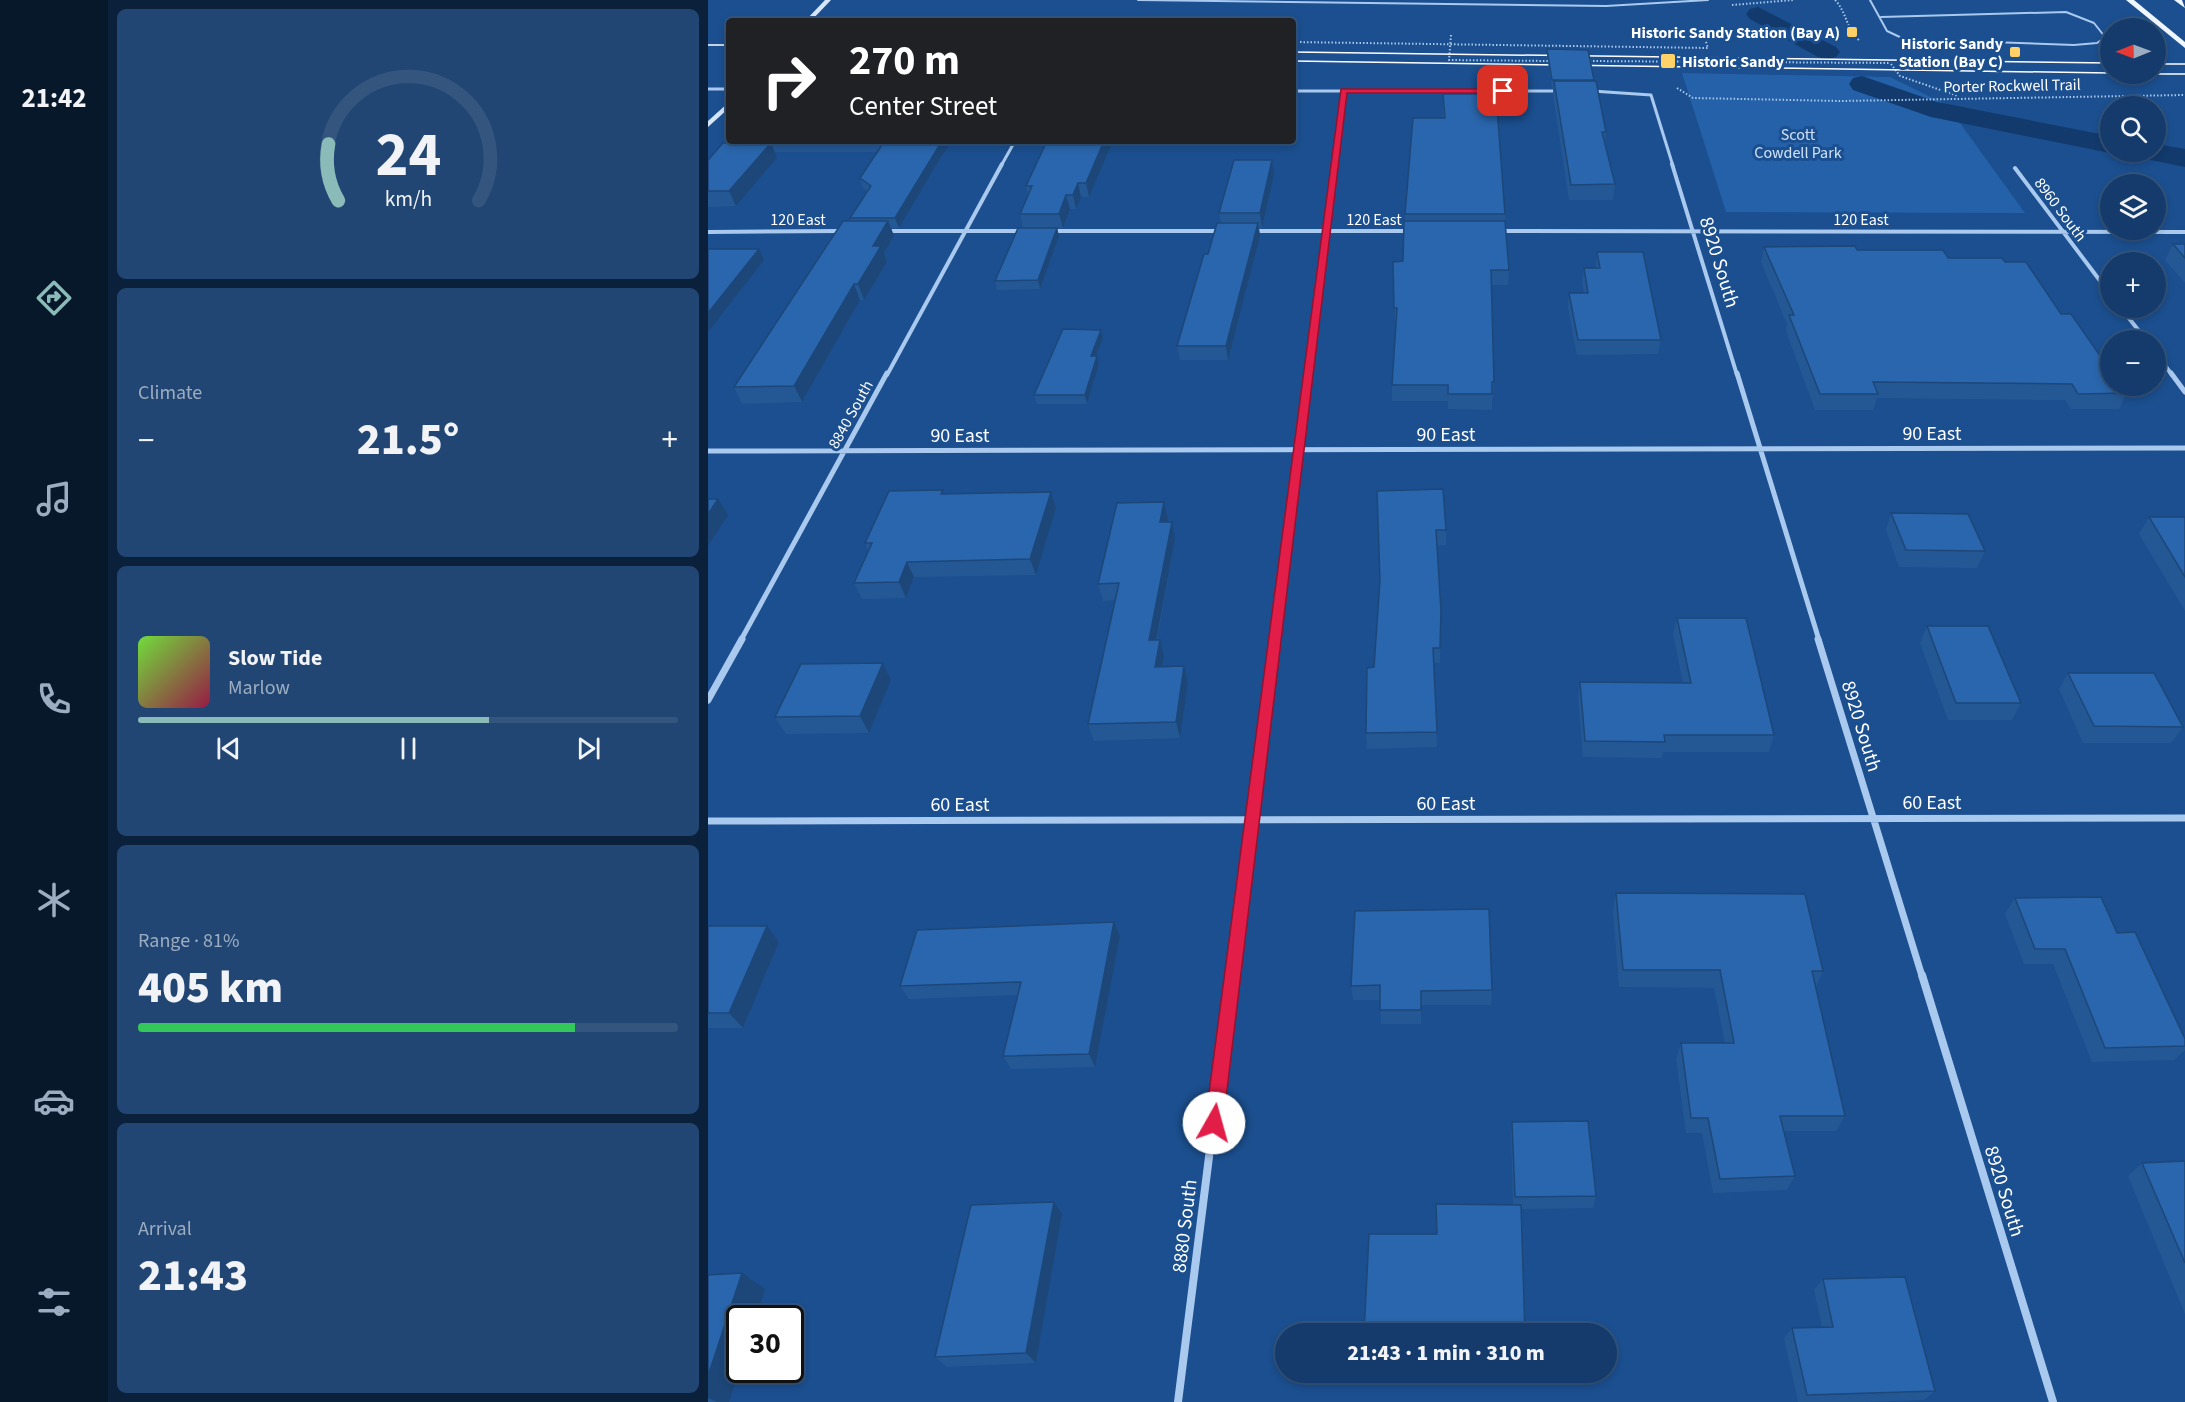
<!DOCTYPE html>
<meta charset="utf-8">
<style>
body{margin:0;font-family:"Source Sans 3",sans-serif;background:#214673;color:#f1f3f6;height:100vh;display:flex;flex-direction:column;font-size:22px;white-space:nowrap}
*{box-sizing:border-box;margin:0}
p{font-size:20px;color:#9dadc1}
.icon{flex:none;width:33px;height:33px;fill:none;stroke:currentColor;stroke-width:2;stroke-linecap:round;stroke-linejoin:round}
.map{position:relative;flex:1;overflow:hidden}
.panel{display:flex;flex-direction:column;gap:9px;padding:9px;background:#0b203b;width:600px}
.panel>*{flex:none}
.guide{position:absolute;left:18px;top:18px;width:570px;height:126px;border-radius:6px;box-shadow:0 3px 9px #0003,0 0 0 2px #33557e;background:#202124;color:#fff;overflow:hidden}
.needle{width:39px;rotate:269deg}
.tools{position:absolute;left:1392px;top:18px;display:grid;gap:12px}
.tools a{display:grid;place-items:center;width:66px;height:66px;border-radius:50%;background:#143b6b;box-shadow:0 3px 9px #0003,0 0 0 2px #33557e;font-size:30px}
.speed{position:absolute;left:18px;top:1305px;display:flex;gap:12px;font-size:30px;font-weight:700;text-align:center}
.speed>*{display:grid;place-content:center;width:78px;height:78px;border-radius:50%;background:#143b6b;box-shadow:0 3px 9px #0003,0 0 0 2px #33557e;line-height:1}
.speed .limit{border:3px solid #111;border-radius:9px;background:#fff;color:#111}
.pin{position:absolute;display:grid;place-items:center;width:51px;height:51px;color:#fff;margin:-26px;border-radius:12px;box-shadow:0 3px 9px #0006}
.me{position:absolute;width:66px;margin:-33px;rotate:7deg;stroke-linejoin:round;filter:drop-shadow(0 0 4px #0008)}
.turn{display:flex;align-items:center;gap:21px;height:126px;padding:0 24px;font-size:27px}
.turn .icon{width:78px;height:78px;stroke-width:2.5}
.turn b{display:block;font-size:42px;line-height:51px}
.big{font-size:45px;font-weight:800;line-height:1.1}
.panel .widget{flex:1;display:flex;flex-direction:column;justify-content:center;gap:9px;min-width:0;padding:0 21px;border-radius:9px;background:#214673}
.panel .dial{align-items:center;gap:0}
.dial svg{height:156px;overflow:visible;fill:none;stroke:#33557e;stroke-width:7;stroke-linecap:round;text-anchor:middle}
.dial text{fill:#f1f3f6;stroke:none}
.song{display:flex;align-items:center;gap:18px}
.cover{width:72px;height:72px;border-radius:9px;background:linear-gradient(135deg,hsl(100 70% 55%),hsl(340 70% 35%))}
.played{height:6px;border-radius:3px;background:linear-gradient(90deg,#8bbbb9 65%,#33557e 65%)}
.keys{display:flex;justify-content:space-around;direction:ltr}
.heat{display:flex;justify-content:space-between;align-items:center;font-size:33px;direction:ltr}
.charge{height:9px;border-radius:4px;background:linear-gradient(90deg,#34c759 81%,#33557e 0)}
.trip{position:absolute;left:567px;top:1323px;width:342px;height:60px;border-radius:30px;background:#143b6b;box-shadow:0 3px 9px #0003,0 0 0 2px #33557e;font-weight:800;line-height:60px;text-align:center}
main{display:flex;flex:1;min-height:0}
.dock{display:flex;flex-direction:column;width:108px;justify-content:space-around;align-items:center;background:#08182b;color:#9dadc1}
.dock .icon{width:42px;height:42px}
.dock .on{color:#8bbbb9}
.dock b{font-size:27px;color:#f1f3f6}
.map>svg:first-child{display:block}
</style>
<main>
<nav class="dock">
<b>21:42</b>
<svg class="icon on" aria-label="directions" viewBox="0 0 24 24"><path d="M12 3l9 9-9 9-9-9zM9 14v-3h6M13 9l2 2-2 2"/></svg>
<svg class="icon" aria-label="music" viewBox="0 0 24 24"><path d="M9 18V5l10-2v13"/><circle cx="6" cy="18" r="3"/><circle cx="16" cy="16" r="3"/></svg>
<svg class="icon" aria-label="phone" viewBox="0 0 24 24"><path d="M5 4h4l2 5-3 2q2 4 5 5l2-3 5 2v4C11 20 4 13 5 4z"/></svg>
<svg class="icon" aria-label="climate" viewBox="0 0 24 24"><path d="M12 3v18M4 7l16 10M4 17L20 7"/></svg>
<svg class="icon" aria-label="car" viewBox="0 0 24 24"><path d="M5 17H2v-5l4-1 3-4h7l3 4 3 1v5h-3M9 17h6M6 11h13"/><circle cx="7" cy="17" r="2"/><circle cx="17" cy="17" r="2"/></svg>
<svg class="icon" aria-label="filters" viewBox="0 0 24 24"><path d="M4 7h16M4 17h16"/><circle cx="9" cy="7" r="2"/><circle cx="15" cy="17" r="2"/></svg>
</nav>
<section class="panel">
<div class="widget dial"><svg viewBox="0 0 100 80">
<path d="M14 69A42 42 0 1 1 86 69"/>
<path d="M14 69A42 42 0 0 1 9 40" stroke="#8bbbb9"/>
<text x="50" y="56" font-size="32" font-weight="700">24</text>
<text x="50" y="72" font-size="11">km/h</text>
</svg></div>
<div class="widget"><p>Climate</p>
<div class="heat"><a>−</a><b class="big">21.5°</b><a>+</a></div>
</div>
<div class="widget">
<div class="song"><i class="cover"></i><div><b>Slow Tide</b><p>Marlow</p></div></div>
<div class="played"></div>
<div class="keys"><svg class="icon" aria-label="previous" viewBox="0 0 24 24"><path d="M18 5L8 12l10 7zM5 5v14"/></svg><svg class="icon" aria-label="pause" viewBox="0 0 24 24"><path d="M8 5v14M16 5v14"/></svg><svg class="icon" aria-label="next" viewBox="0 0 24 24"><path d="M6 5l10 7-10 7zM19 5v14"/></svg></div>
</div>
<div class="widget"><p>Range · 81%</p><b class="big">405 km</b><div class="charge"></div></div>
<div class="widget"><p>Arrival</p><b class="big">21:43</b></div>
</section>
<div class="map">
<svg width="1477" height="1402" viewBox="0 0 1477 1402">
<rect width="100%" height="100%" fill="#1b4f8f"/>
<path fill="#2461a8" d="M974,73l208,4 57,28 78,108 -299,-1z"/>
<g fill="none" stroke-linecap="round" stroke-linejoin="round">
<path fill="#123a6d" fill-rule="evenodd" d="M1050,7l78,40 4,5 -4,5 -9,3 -9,-3 -68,-38 -4,-5 4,-5z
M1154,76l75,26 173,34v16h4l-4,1 -179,-36 -78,-27 -4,-6 4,-6z
M1448,144l29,5v18l-44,-9 -4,-6h19z"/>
<path stroke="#a9c9ee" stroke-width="2" stroke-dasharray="1.5 2" stroke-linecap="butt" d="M1127,0c12,12 11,30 25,41
M1024,5l61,-5
M743,35l-2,25 102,1
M585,42l415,6 -7,-21
M878,61l304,2
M1183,64l9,12 58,20
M969,88l16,10 148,3 344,-6"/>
<path stroke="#a9c9ee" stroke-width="2" d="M430,0l468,6 102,-6
M1162,0l17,31 17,8 170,6 23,-2 8,-6 -11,-14 -28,-11 -185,5"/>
<path stroke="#a9c9ee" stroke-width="3" d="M0,89h21
M585,91h268
M884,91l59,4 22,71
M293,166l14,-25
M627,166l9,-75"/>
<path stroke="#a9c9ee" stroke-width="4" d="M964,164l65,211
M1307,168l95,126
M178,231h136
M343,231h169
M544,231h157
M793,231l684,1
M0,232l134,-1
M1413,308l25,32
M1448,353l16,22
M179,375l115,-211
M600,375l27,-211"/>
<path stroke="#a9c9ee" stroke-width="5" d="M1029,373l82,267
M1463,373l14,19
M0,451l1477,-3
M33,640l146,-267
M566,640l34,-267"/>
<path stroke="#a9c9ee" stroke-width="7" d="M1110,639l104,337
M0,700l34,-61
M0,821l1477,-3
M524,976l43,-337"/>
<path stroke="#a9c9ee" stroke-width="8" d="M1214,975l131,427
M470,1402l54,-427"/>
<path fill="#d6e6fa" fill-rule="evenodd" d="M117,0h6l-20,21h-6z
M21,102v6l-21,19v-6z"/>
<path fill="#f0f6ff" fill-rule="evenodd" d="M1418,0h8l51,42v6z
M1466,0h8l3,8z"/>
<path stroke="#fff" stroke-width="1.5" d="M0,45h21
M585,52l817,11
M585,61l817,12
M1448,64h29
M1435,74h42"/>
</g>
<path fill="#245895" d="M839,49l47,32 12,51 -1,14 10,38 -2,16h-44l-16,-105v-8h-1l-5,-31z
M735,94l62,120v7l4,49 -1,15h-17l3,97 -1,16h-1v12l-44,-1v-8h-56v-16l4,-62h-1l-2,-61 10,-1 2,-47 38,-96z
M244,141l-11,16 -42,71h-8l3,8 -10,17 3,9 -23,38h-4l-58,102 -60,2 -8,-17 117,-166 -1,-3 17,-27 -4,-3 -3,-10 18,-26h-104l3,6 -41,48 -28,1v-47l32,-17 -1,-1z
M339,141h66l-24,56h-8l-5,12h-6l-7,19h-40l-3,-14 8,-19 -2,-9z
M566,175l-12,53h-3l1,8 -32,124h-48l-3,-14 31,-92 13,-31 -2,-10z
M349,228l2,8 -19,53 -43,1 -2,-9z
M1465,244h12v39l-20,-23z
M1056,247l93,3 148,12 56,52 66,79 -8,16h-48l-6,-9 -188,-2 -4,12h-58l-29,-79 1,-7 -26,-62z
M889,252l64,88 -3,14 -81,1 -9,-47 1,-15h15l-2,-11 2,-14h12z
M393,330l2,8 -7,18 3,8 -12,40h-50l-3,-9z
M669,491l69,39v15l-9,1 4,65 -1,52h-6l3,84 -70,2 -1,-16 8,-66 6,-87z
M237,494l111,14 -20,67 -122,2 -8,21 -44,1 -8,-16 14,-33 -3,-7z
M456,502l4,17 -1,3 8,17 -18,101 7,16 -2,11 22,-1 4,17 -8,55 -86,3 -6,-17 27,-124 -12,1 -5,-17z
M1183,513l94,38 -8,17 -78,-1 -13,-37z
M1441,517h36v94l-46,-77z
M969,618l97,117 -5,17h-106l-1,6 -79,-1 -5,-59 2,-16 103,1 -10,-49z
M1219,626l94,77 -9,17h-64l-28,-77z
M175,663l8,17 -22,53 -83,1 -11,-17z
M1360,673l115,54 -12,16h-88l-24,-54z
M908,893l207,78 -7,16 29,129 -9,15h-52l11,45 -8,14 -74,3 -11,-60h-16l-10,-74 5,-16h44l-11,-55 -95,-1 -6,-76z
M1307,898l102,35 68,106v11l-11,10 -82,2 -39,-98h-29l-19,-50z
M647,911l137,79 -1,15h-70v19h-40l-1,-24h-27l-2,-14z
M406,922l6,14 -25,131 -84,2 -8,-13 15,-61 -109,4 -9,-13z
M0,926l71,16 -36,86h-35z
M804,1122l84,74 -3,12 -72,1 -84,25 76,-29 -2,-70z
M1477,1161v153l-57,-138 14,-13z
M354,1214l-26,149 -89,4 -12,-10z
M0,1275l57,14 -36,113h-21z
M1115,1279l112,112 -11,9 -59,2h-67l-14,-64 8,-10 30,-1 -8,-37z"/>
<path fill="#1d4779" d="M234,141h10l-11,16 -42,71 -4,-10z
M396,141h9l-24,56 -3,-14z
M63,143l6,15 -41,48 -7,-15z
M564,160l2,15 -12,53 -2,-15z
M370,183l3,14 -5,12 -3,-14z
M358,195l4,14 -7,19 -4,-14z
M180,221l6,15 -10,17 3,9 -23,38 -6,-16 15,-38z
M550,223l2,13 -32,124 -2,-14z
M349,228l2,8 -19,53 -2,-9z
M51,249l5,11 -56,72v-19z
M146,284l6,16 -58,102 -8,-16z
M393,330l2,8 -10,26 -2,-8z
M389,356l2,8 -12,40 -2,-9z
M343,492l5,16 -20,67 -6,-16z
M10,499l10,16 -20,31v-32z
M456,502l4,17 -4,20 -4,-17z
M464,522l3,17 -22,118 -4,-17z
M199,562l7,15 -8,21 -7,-16z
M452,640l4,16 -5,28 -4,-17z
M175,663l8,17 -22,53 -9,-17z
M476,666l4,17 -8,55 -4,-16z
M406,922l6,14 -25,131 -6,-13z
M59,926l12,16 -36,86 -14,-15z
M346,1202l8,12 -26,149 -10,-10z
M34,1273l23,16 -9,29h-16v51l-11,33h-12l-9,-4v-22z"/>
<path fill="#2a66ad" stroke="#1d4779" stroke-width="1.5" d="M839,49l41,1 6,30h-42z
M846,81h42l10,51h-4l13,52 -44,1z
M735,94h53l9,120h-100l8,-96h32z
M32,141h202l-47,77h-45l21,-32 -11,-8 24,-36h-145z
M339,141h57l-18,42h-8l-5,12h-7l-7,19h-39l12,-28h-6z
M15,143h48l-42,48h-21v-31z
M526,160h38l-12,53h-41z
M135,221h45l-15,25h8l-23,38h-4l-60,102 -60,1z
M696,221h101l4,49h-18l3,112h-2v12h-44v-9h-56l5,-77h-3l-1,-46 10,-1z
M509,223h41l-32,123h-49l27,-92h4z
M310,228h39l-19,52 -43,1z
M1465,244h12v14z
M1147,246l2,4h86l5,8h54l3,4h21l35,52h10l39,56v16h12l5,7 -49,1 -6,-10 -199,-2 5,12h-58l-31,-79h5l-30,-68z
M0,249h51l-51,64z
M889,252h46l18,88h-83l-9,-47h19l-4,-25h16z
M355,329l38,1 -10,26h6l-12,39h-51z
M735,489l3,41h-10l5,81 -1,37h-7l4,84 -71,1 1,-65 7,-1 6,-87 -3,-89z
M235,490l-2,4 110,-2 -21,67 -123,3 -8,20 -45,1 18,-40h-7l24,-52z
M0,499h10l-10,15z
M456,502l-4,20h12l-23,118h11l-5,27 29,-1 -8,56 -88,2 31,-141 -21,1 19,-81z
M1183,513l77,1 17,37 -79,-1z
M1441,517h36v60z
M969,618h69l28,117h-110l1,7 -80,-1 -5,-59 111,1z
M1219,626h61l33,77h-65z
M175,663l-23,53 -85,1 26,-53z
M1360,673h86l29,54 -89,-1z
M908,893l189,1 18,77h-11l33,145h-65l15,60 -75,3 -12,-61h-17l-10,-75h53l-14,-73h-97z
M1393,897l16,36 18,-1 50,107v7l-80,2 -40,-99h-30l-20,-51z
M781,909l3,81 -71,1v19h-41v-25l-29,1 4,-75z
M406,922l-25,132 -86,2 18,-74 -121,4 17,-56z
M0,926h59l-38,87h-21z
M880,1121l8,75 -81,1 -3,-75z
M1477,1161v102l-43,-100z
M346,1202l-28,151 -91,4 36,-152z
M728,1204l85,1 4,129h-161l5,-100h68z
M34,1273l-34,103v-101z
M1197,1277l30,114 -128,4 -15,-67 41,-1 -10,-48z"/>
<path fill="#e11d48" stroke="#92132f" stroke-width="1.5" d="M633,89h162l4,2 -4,2h-156l-124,1030 -3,6 -6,2 -7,-2 -2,-6z"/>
<g fill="#ffd166" stroke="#1b4f8f" stroke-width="2">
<rect x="1138" y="26" width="12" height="12" rx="3"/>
<rect x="1301" y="46" width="12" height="12" rx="3"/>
<rect x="952" y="53" width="16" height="16" rx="3"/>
</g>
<g text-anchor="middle" stroke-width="6" stroke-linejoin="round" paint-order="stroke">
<g font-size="16" font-weight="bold" fill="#fff" stroke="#1b4f8f" text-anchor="end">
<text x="1132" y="38">Historic Sandy Station (Bay A)</text>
<text x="1295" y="49">Historic Sandy<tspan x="1295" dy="18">Station (Bay C)</tspan></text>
<text x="974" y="67" text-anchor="start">Historic Sandy</text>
</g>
<g font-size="16" fill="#fff" stroke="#1b4f8f">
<text transform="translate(1304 85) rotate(-1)" y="6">Porter Rockwell Trail</text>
<text transform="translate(1353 209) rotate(53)" y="6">8960 South</text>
<text x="90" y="225">120 East</text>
<text x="666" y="225">120 East</text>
<text x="1153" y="225">120 East</text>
<text transform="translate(142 414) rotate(-61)" y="6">8840 South</text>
</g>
<g font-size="16" fill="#cfe3fa" stroke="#1b4f8f">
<text x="1090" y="140">Scott<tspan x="1090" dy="18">Cowdell Park</tspan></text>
</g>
<g font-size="20" fill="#fff" stroke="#1b4f8f">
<text transform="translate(1012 262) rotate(73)" y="7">8920 South</text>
<text x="1224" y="440">90 East</text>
<text x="738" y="441">90 East</text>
<text x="252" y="442">90 East</text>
<text transform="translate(1154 726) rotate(73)" y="7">8920 South</text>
<text x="1224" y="809">60 East</text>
<text x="738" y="810">60 East</text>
<text x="252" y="811">60 East</text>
<text transform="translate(1297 1191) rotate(73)" y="7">8920 South</text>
<text transform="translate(476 1226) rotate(-83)" y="7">8880 South</text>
</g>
</g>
</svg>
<div class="tools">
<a><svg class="needle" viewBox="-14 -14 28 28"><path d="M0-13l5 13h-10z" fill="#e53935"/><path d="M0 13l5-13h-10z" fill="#9dadc1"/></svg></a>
<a><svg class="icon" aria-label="search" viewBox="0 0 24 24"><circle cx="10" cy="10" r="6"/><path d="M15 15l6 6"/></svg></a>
<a><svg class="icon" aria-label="layers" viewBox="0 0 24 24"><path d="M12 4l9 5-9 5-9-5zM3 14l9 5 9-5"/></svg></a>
<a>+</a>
<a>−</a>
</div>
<div class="speed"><div class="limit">30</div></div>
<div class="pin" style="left:795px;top:91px;background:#d93025"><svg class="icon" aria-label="arrive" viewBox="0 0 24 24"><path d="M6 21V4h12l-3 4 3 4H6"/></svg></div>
<svg class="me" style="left:506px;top:1123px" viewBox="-20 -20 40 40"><circle r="19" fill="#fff"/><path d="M0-13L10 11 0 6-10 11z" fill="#e11d48"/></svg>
<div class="trip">21:43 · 1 min · 310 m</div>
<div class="guide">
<div class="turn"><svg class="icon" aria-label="right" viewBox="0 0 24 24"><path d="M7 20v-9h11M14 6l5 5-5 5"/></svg><div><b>270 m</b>Center Street</div></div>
</div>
</div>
</main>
